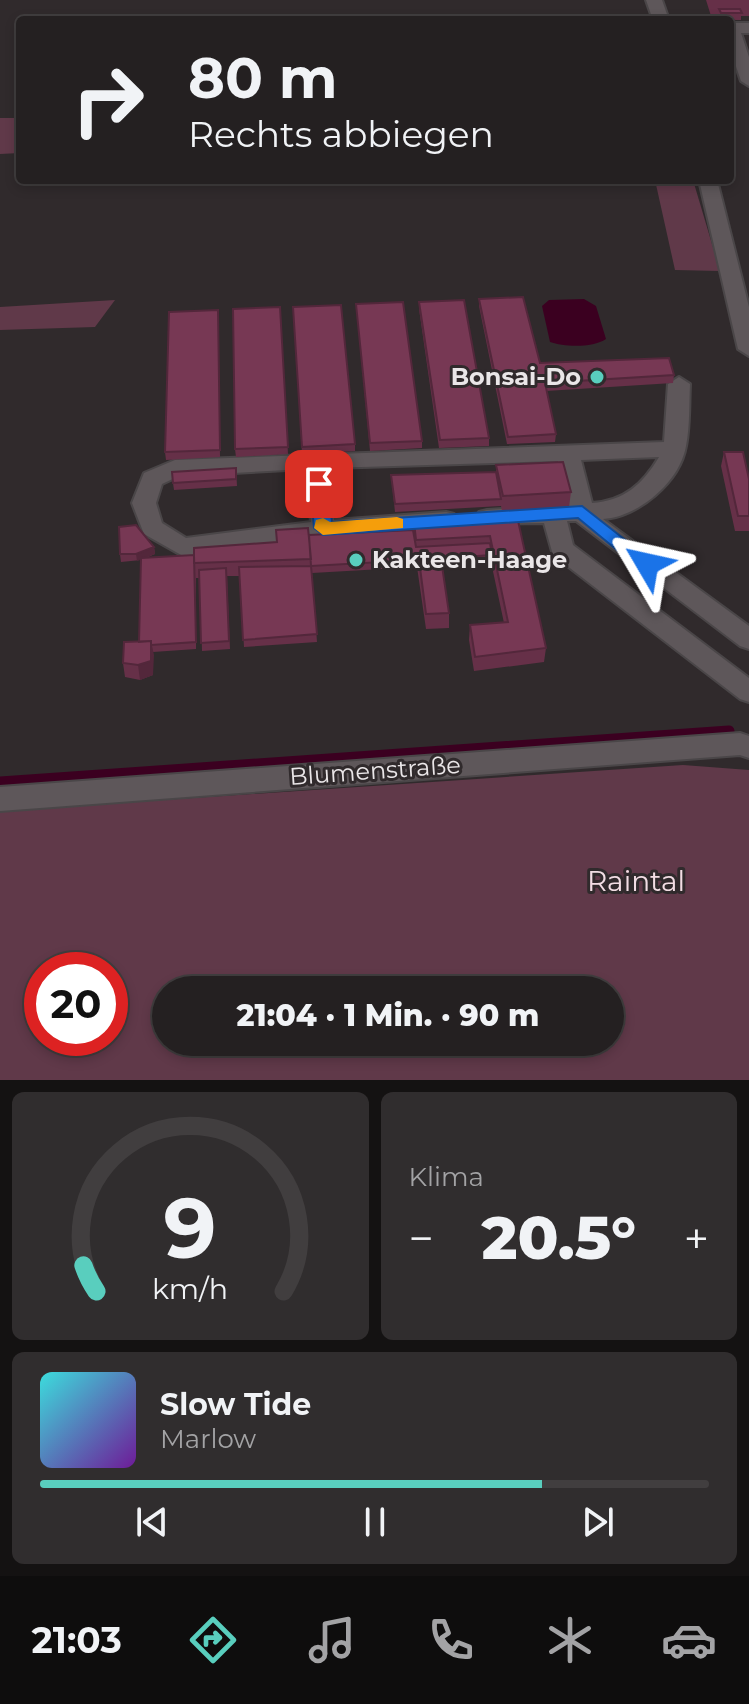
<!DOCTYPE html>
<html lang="de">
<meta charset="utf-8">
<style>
body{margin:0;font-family:Montserrat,sans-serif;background:#302d2e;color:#f1f3f6;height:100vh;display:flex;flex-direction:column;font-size:30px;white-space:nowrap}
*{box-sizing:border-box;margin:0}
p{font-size:26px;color:#a3a3a5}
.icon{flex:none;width:44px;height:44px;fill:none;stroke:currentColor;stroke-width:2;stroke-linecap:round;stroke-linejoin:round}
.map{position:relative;height:1080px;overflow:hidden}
.side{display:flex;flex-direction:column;gap:12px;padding:12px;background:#141212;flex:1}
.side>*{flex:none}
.top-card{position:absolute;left:16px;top:16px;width:718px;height:168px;border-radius:8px;box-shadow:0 4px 12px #0003,0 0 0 2px #413e3f;background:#242021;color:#f1f3f6;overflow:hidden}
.speed{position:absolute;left:24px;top:952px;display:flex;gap:16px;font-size:40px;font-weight:700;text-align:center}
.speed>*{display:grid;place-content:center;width:104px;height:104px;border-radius:50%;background:#242021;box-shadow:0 4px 12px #0003,0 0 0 2px #413e3f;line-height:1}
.speed .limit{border:12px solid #d22;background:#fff;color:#111}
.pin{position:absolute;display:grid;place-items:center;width:68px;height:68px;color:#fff;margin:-34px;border-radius:16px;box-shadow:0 4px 12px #0006}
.me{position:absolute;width:88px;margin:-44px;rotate:306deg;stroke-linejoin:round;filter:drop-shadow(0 0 6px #0008)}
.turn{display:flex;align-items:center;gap:28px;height:168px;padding:0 40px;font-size:36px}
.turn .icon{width:104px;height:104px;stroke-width:2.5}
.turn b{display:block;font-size:56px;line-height:68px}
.big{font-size:60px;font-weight:800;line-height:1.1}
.side .card{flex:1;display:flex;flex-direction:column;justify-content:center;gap:12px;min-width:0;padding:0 28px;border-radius:12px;background:#302d2e}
.side .dial{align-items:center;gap:0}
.dial svg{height:208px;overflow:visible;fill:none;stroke:#413e3f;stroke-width:7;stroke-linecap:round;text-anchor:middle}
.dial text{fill:#f1f3f6;stroke:none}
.song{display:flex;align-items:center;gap:24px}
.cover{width:96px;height:96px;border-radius:12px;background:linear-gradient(135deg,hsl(180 70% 55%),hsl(280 70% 35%))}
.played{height:8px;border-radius:4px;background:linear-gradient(90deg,#59cebe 75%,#413e3f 75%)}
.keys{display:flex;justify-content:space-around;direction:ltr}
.heat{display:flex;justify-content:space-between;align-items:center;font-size:44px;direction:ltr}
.side .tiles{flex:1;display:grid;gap:12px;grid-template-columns:1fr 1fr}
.card:last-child{grid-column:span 2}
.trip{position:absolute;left:152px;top:976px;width:472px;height:80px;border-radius:40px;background:#242021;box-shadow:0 4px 12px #0003,0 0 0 2px #413e3f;font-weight:800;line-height:80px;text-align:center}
.menu{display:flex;height:128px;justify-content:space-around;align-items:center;background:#0e0d0d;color:#a3a3a5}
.menu .icon{width:56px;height:56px}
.menu .on{color:#59cebe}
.menu b{font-size:36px;color:#f1f3f6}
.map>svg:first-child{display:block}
</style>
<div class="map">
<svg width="749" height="1080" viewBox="0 0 749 1080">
<rect width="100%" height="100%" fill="#302a2c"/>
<path fill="#603949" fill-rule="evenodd" d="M0,118h20v35l-20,1z
M655,180h38l27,91 -45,-1z
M115,300l-20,27 -95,3v-23z
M683,765l66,5v310h-749v-269zM42,970h68v68h-68zM166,990h444v52h-444z"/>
<path fill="#3b0020" d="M584,299l12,7 10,33c-13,9 -42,8 -56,3l-8,-36 7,-6z"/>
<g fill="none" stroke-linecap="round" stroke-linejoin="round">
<path stroke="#3b0020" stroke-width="11" d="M0,782l729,-51"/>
<g stroke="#4a4648" stroke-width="4">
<path id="minor" d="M646,0h16l7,20h-16z
M730,23h19v10h-8l8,24v29l-8,-5 -11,-32z
M699,180h18l32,127v49l-11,-7z
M679,377l11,7c-1,20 0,42 -4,62 -6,36 -48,71 -83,73l146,107v23l-9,-3 -164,-125h-9l6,24 176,133v24l-9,-3 -187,-144 -9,-32 -65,1 -4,-6 4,-6 8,-2 82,-5 -11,-44 -229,7 5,52 112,-8 8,2 4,6 -4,6 -8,2 -165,13 -98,15 -39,-22 -12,-31 12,-30 31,-13 489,-18 4,-58zM659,457c-16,27 -35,44 -67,46l-11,-43zM306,469l5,53 -125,16 -24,-15 -6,-20 6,-19 17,-8z
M740,733l9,3v22l-9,-3 -740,56v-24z"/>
</g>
<use href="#minor" fill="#5e575a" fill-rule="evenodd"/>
</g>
<path fill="#663048" d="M706,0h43v16h-8v4h-21l-2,-4h-7z
M479,299l61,64 134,12 -1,8 -127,8 10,43 -1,8 -48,2 -28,-138z
M419,302l70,136v8l-50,2 -20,-139z
M356,304l66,137v7l-52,3z
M280,307l8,147 -52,3 -1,-8z
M293,307l62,137v7l-53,3z
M218,310l2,147 -54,3 -1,-8z
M724,452l25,27v52h-14l-14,-65z
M496,465l75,27 -2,15 -67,4 -1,-5 -106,6 -4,-37 105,-3z
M236,468l1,18 -63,4 -1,-7z
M517,516l29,132 -2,14 -70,9 -5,-31 1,-15 34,-2 -13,-61 -49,4 7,47v15l-23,1 -9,-62 -105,6 5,69 -73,5 -4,-71h-13l3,73 -28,2 -2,-73h-4v71l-43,3v23l-13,5 -15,-3 -2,-14 16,-21 2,-82 -20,2 -1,-8 34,-7 1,7 -9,4 48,-3 83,-13 32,-7 104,-5 1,-8z"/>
<path fill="#53273b" d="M154,547l1,7 -18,7 -1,-7z
M151,641l3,14 -1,20 -13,5 -2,-15z"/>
<path fill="#773854" stroke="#53273b" stroke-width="2" d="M719,9h21l2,4h-21z
M523,297l17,66 129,-5 5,17 -129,8 11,51 -48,3 -29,-138z
M464,300l25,138 -49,2 -21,-138z
M403,302l19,139 -52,2 -14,-139z
M341,305l14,139 -53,3 -9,-140z
M280,307l8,140 -53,2 -2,-140z
M218,310l2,140 -55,2 4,-140z
M724,452h19l6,27v37h-11z
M563,462l8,30 -68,4 -7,-31z
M236,468v11l-63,4 -1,-11z
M496,472l5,27 -106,5 -4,-29z
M517,516l29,132 -71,9 -5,-32 38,-3 -18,-86 -74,4 -2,-18z
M136,525l18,22 -18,7h-16l-1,-27z
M308,528l3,31 -117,4v-15l83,-6 -1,-12z
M413,530l3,17 74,-4 2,12 -73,5 -1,7 -1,-7 -106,6 -2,-31z
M194,555l2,87 -45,3v-4l-12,1 2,-84z
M441,559l8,54 -23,1 -7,-54z
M311,566l6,68 -74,6 -4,-73z
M226,568l3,73 -28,2 -2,-73z
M151,641v20l-13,4 -15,-2 1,-21z"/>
<path fill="#1a73e8" stroke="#114b97" stroke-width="2" d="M319,478l9,6 4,38 250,-16 74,58 -3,5h-13l-62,-51 -255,17 -9,-7 -4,-44z"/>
<path fill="#f59e0b" d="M397,517l6,2v9l-80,7 -9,-7 2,-8 7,-2 7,4z"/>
<g fill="#59cebe" stroke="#302a2c" stroke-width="3">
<circle cx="597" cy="377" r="8"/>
<circle cx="356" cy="560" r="8"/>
</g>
<g text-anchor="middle" stroke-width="6" stroke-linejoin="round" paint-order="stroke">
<g font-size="24" font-weight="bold" fill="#eae6e8" stroke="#302a2c" text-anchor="end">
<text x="581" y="385">Bonsai-Do</text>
<text x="372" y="568" text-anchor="start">Kakteen-Haage</text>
</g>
<g font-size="24" fill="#eae6e8" stroke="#302a2c">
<text transform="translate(375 771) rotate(-4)" y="8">Blumenstraße</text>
</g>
<g font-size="28" fill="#f2dde4" stroke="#302a2c">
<text x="636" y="891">Raintal</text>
</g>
</g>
</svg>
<div class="speed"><div class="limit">20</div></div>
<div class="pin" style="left:319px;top:484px;background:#d93025"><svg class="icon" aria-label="arrive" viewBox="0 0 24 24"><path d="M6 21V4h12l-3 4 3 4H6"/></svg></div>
<svg class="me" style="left:647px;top:564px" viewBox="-20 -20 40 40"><path d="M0-17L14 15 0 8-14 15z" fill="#1a73e8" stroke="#fff" stroke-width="4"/></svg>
<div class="trip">21:04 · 1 Min. · 90 m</div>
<div class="top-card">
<div class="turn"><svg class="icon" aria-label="right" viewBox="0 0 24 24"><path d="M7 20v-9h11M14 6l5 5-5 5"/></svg><div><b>80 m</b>Rechts abbiegen</div></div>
</div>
</div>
<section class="side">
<div class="tiles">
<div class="card dial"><svg viewBox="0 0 100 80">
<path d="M14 69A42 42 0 1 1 86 69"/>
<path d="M14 69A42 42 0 0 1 9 59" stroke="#59cebe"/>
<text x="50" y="56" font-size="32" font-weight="700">9</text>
<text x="50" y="72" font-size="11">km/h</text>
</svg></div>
<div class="card"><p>Klima</p>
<div class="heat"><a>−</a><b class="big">20.5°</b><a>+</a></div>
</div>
<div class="card">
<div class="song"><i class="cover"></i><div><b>Slow Tide</b><p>Marlow</p></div></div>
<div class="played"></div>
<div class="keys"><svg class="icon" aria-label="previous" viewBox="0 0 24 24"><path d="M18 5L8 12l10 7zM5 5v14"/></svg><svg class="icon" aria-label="pause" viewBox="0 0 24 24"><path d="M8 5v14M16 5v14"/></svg><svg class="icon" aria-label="next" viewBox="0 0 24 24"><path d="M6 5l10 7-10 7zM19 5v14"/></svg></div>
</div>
</div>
</section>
<nav class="menu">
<b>21:03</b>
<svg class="icon on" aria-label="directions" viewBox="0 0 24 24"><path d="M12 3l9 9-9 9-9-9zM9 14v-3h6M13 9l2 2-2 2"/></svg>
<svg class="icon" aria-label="music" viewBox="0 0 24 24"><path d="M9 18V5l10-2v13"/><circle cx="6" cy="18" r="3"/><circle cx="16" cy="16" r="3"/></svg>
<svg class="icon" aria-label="phone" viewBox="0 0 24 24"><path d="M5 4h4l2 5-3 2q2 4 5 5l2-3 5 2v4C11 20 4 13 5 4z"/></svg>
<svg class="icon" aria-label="climate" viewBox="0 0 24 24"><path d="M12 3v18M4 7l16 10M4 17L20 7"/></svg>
<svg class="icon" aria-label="car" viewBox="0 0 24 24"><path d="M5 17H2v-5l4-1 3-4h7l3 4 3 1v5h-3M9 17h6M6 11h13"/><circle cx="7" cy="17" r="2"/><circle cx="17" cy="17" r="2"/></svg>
</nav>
